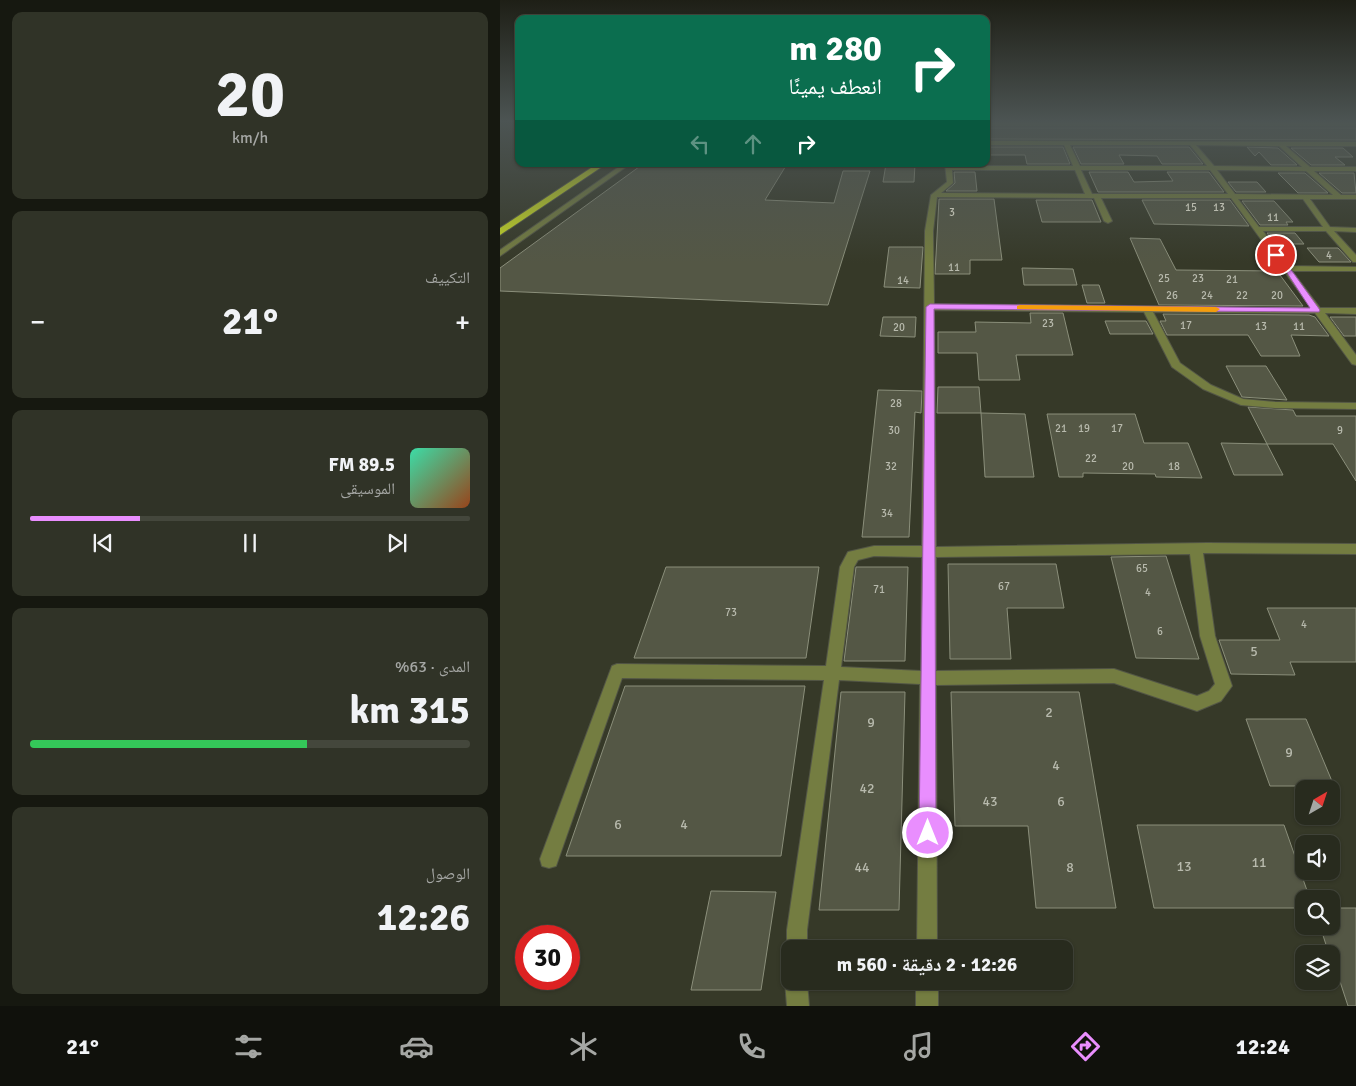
<!DOCTYPE html>
<html lang="ar">
<meta charset="utf-8">
<style>
body{margin:0;font-family:Signika,"Noto Naskh Arabic",sans-serif;background:#303327;color:#f1f3f6;direction:rtl;height:100vh;display:flex;flex-direction:column;font-size:19px;white-space:nowrap}
*{box-sizing:border-box;margin:0}
p{font-size:16px;color:#a5a7a4}
.icon{flex:none;width:28px;height:28px;fill:none;stroke:currentColor;stroke-width:2;stroke-linecap:round;stroke-linejoin:round}
.map{position:relative;flex:1;overflow:hidden;direction:ltr}
.details{display:flex;flex-direction:column;gap:12px;padding:12px;background:#161810;width:500px}
.details>*{flex:none}
.hud{position:absolute;left:15px;top:15px;width:475px;height:152px;border-radius:10px;box-shadow:0 1px 4px #0004,0 0 0 1px #44473c;direction:rtl;background:#0b6e4f;color:#fff;overflow:hidden}
.needle{width:32px;rotate:39deg}
.tools{position:absolute;left:795px;top:780px;display:grid;gap:10px}
.tools a{display:grid;place-items:center;width:45px;height:45px;border-radius:10px;background:#282b1e;box-shadow:0 1px 4px #0004,0 0 0 1px #44473c;font-size:25px}
.speed{position:absolute;left:15px;top:925px;display:flex;gap:10px;font-size:25px;font-weight:700;text-align:center}
.speed>*{display:grid;place-content:center;width:65px;height:65px;border-radius:50%;background:#282b1e;box-shadow:0 1px 4px #0004,0 0 0 1px #44473c;line-height:1}
.speed .limit{border:8px solid #d22;background:#fff;color:#111}
.pin{position:absolute;display:grid;place-items:center;width:42px;height:42px;color:#fff;margin:-21px;border:2px solid #fff;border-radius:50%;box-shadow:0 1px 5px #0007}
.me{position:absolute;width:55px;margin:-28px;rotate:0deg;stroke-linejoin:round;filter:drop-shadow(0 0 4px #0008)}
.turn{display:flex;align-items:center;gap:18px;height:105px;padding:0 25px;font-size:22px}
.turn .icon{width:65px;height:65px;stroke-width:2.5}
.turn b{display:block;font-size:35px;line-height:42px}
.lanes{display:flex;align-items:center;height:48px;padding:0 25px;background:#0003;justify-content:center;gap:25px;direction:ltr}
.lanes .off{opacity:.35}
.big{font-size:38px;font-weight:800;line-height:1.1}
.details .tile{flex:1;display:flex;flex-direction:column;justify-content:center;gap:8px;min-width:0;padding:0 18px;border-radius:10px;background:#303327}
.details .dial{align-items:center;gap:0}
.dial b{font-size:65px;line-height:1}
.song{display:flex;align-items:center;gap:15px}
.cover{width:60px;height:60px;border-radius:8px;background:linear-gradient(135deg,hsl(160 70% 55%),hsl(20 70% 35%))}
.played{height:5px;border-radius:2px;background:linear-gradient(90deg,#e98efe 25%,#44473c 25%)}
.keys{display:flex;justify-content:space-around;direction:ltr}
.heat{display:flex;justify-content:space-between;align-items:center;font-size:28px;direction:ltr}
.charge{height:8px;border-radius:4px;background:linear-gradient(90deg,#34c759 63%,#44473c 0)}
.trip{position:absolute;left:281px;top:940px;width:292px;height:50px;border-radius:10px;background:#282b1e;box-shadow:0 1px 4px #0004,0 0 0 1px #44473c;font-weight:800;line-height:50px;text-align:center;direction:rtl}
.tab-bar{display:flex;height:80px;justify-content:space-around;align-items:center;background:#10110c;color:#a5a7a4}
.tab-bar .icon{width:35px;height:35px}
.tab-bar .on{color:#e98efe}
.tab-bar b{font-size:22px;color:#f1f3f6}
main{display:flex;flex:1;min-height:0}
.map>svg:first-child{display:block}
</style>
<main>
<div class="map">
<svg width="856" height="1006" viewBox="0 0 856 1006">
<rect width="100%" height="100%" fill="#363928"/>
<path fill="#545745" stroke="#8b8f7b" d="M486,128h370v12l-370,-1z
M486,147h77l7,17h-43l-2,-9h-39z
M573,147h116l14,17h-41l-5,-8 -38,-1 5,9h-43z
M747,147l31,1 19,17h-26l-12,-13 -4,4z
M791,148h52l10,9h-18l10,8h-34z
M143,164h144l-22,36 69,3 9,-32h27l-42,134 -328,-14v-23z
M386,164h29l-1,18h-31z
M454,172h21l2,19h-31l9,-8z
M589,172h39l6,10 39,-1 -6,-9h42l15,20h-126z
M778,173h27l23,20h-30z
M819,173h35l2,20h-14z
M728,182h29l9,10h-30z
M439,199h55l8,61h-32v14h-35z
M536,200h56l9,22h-59z
M642,200h88l19,26 -95,-2z
M742,201h32l19,21h-7l2,3h-28z
M767,233h28l9,11h-29z
M630,238l30,1 16,31 101,1 26,35 -144,-1z
M389,247h34l-3,41 -36,-1z
M807,248h31l13,14h-32z
M522,268l51,1 4,16h-53z
M582,285h17l6,18h-18z
M530,313h33l10,42h-57l4,25h-41l-2,-27h-39v-21h38l-1,-10 56,1z
M663,314l146,1 6,2 14,19 -38,-1 9,21h-39l-13,-21h-81l-7,-14h6z
M383,317h33l-1,20 -35,-1z
M830,317h26v19h-12z
M605,321h41l7,13h-43z
M726,366h40l21,34 -45,-3z
M438,387h41l2,26h-44z
M378,390l44,1 -1,22 -6,-1 -6,125h-47z
M748,407l45,3 3,6h60v65l-23,-37h-66z
M481,413l44,1 9,63h-49z
M547,414h88l9,29h44l14,35 -46,-1 -1,-3 -72,-1v4h-24z
M721,443l46,1 16,31h-49z
M666,556l15,48 18,55 -63,-1 -25,-101z
M448,564h108l8,44h-57l4,51h-61z
M166,567h153l-13,91h-172z
M356,567h52l-3,94h-61z
M767,608h89v54h-66l5,13 -64,-1 -12,-34h61z
M125,686h180l-24,170h-215z
M341,692h64l-6,218h-80z
M451,692h128l37,216h-80l-8,-82h-73z
M746,719h60l28,67h-64z
M637,825h147l26,74h-6v9h-150z
M211,891l65,1 -15,98h-70z
M831,908h25v98h-8l-17,-52h-2l-9,-28h11z"/>
<g fill="none" stroke-linecap="round" stroke-linejoin="round">
<g stroke="#535646" stroke-width="2">
<path id="minor" d="M486,122h370v4h-370z
M486,141l370,1v4h-70l24,21h46v4h-42l27,24h15v4h-46l20,28 26,1v4l-22,-1 22,24v7h-3l-27,-31h-63l26,35 67,1v4h-64l28,37h36v6l-31,-1 31,42v10l-4,-1 -37,-51 -162,-1 27,51 31,22 32,14 32,3 81,1v6l-81,-1 -34,-3 -38,-16 -31,-22 -28,-55 -210,-2 2,237 271,-4 149,1v10l-153,-1 12,83 17,50 -11,15 -24,10 -83,-28 -178,2 1,264h-20l3,-265 -81,-4 -32,250v19h-17v7l-3,-7v-19l37,-250 -202,-2 -66,188 -7,2 -7,-2 -2,-7 72,-193 5,-2 209,2 14,-99 8,-15 26,-6h48l3,-315 6,-36 16,-13 -2,-18h6v2h122l-9,-21h-78zM570,145h120l17,21h-127zM696,145l83,1 23,21 -88,-1zM452,170h123l10,24 -144,-1 12,-10zM581,170h129l18,24h-136zM717,170l89,1 27,24 -98,-1zM437,197l157,1 10,23 4,2 4,-2 -11,-23h130l80,110 -377,-4 -1,-73zM738,199h65l20,28h-64zM690,554l10,82 15,48 -6,7 -12,5 -83,-27 -178,2v-114zM374,556l48,1 -1,114 -80,-4 13,-100 4,-7z
M123,164h7l-130,92v-6z
M290,973v8h17l2,25h-22l-2,-25z
M416,981h22v25h-22z"/>
</g>
<g stroke="#535646" stroke-width="2">
<path id="highway" d="M97,164h9l-106,71v-7z"/>
</g>
<use href="#minor" fill="#747d41" fill-rule="evenodd"/>
<use href="#highway" fill="#c8db24" fill-rule="evenodd"/>
</g>
<linearGradient id="sky" x2="0" y2="1"><stop stop-color="#1e1f16"/><stop offset="0.46" stop-color="#4c5453"/><stop offset="1" stop-color="#4c5453" stop-opacity="0"/></linearGradient>
<rect width="856" height="263" fill="url(#sky)"/>
<path fill="#e98efe" stroke="#975ca5" d="M774,253h5l41,57 -1,2 -385,-3 2,524 -2,6 -6,2 -6,-2 -3,-6 7,-526 4,-3 380,4z"/>
<path fill="#f59e0b" d="M520,305l196,2 4,2 -4,3 -199,-3v-3z"/>
<g text-anchor="middle" stroke-width="4.5" stroke-linejoin="round" paint-order="stroke">
<g font-size="11" fill="#b8baad">
<text x="691" y="211">15</text>
<text x="719" y="211">13</text>
<text x="452" y="216">3</text>
<text x="773" y="221">11</text>
<text x="829" y="259">4</text>
<text x="454" y="271">11</text>
<text x="664" y="282">25</text>
<text x="698" y="282">23</text>
<text x="732" y="283">21</text>
<text x="403" y="284">14</text>
<text x="672" y="299">26</text>
<text x="707" y="299">24</text>
<text x="742" y="299">22</text>
<text x="777" y="299">20</text>
<text x="548" y="327">23</text>
<text x="686" y="329">17</text>
<text x="761" y="330">13</text>
<text x="799" y="330">11</text>
<text x="399" y="331">20</text>
<text x="396" y="407">28</text>
<text x="561" y="432">21</text>
<text x="584" y="432">19</text>
<text x="617" y="432">17</text>
<text x="394" y="434">30</text>
<text x="840" y="434">9</text>
<text x="591" y="462">22</text>
<text x="391" y="470">32</text>
<text x="628" y="470">20</text>
<text x="674" y="470">18</text>
<text x="387" y="517">34</text>
<text x="642" y="572">65</text>
<text x="504" y="590">67</text>
<text x="379" y="593">71</text>
<text x="648" y="596">4</text>
<text x="231" y="616">73</text>
<text x="804" y="628">4</text>
<text x="660" y="635">6</text>
</g>
<g font-size="14" fill="#b8baad">
<text x="754" y="656">5</text>
<text x="549" y="717">2</text>
<text x="371" y="727">9</text>
<text x="789" y="757">9</text>
<text x="556" y="770">4</text>
<text x="367" y="793">42</text>
<text x="490" y="806">43</text>
<text x="561" y="806">6</text>
<text x="118" y="829">6</text>
<text x="184" y="829">4</text>
<text x="759" y="867">11</text>
<text x="684" y="871">13</text>
<text x="362" y="872">44</text>
<text x="570" y="872">8</text>
</g>
</g>
</svg>
<div class="tools">
<a><svg class="needle" viewBox="-14 -14 28 28"><path d="M0-13l5 13h-10z" fill="#e53935"/><path d="M0 13l5-13h-10z" fill="#a5a7a4"/></svg></a>
<a><svg class="icon" aria-label="sound" viewBox="0 0 24 24"><path d="M4 9h4l5-4v14l-5-4H4zM17 9q2 3 0 6"/></svg></a>
<a><svg class="icon" aria-label="search" viewBox="0 0 24 24"><circle cx="10" cy="10" r="6"/><path d="M15 15l6 6"/></svg></a>
<a><svg class="icon" aria-label="layers" viewBox="0 0 24 24"><path d="M12 4l9 5-9 5-9-5zM3 14l9 5 9-5"/></svg></a>
</div>
<div class="speed"><div class="limit">30</div></div>
<div class="pin" style="left:776px;top:255px;background:#d93025"><svg class="icon" aria-label="arrive" viewBox="0 0 24 24"><path d="M6 21V4h12l-3 4 3 4H6"/></svg></div>
<svg class="me" style="left:428px;top:833px" viewBox="-20 -20 40 40"><circle r="17" fill="#e98efe" stroke="#fff" stroke-width="3"/><path d="M0-11L8 9 0 5-8 9z" fill="#fff"/></svg>
<div class="trip">12:26 · 2 دقيقة · 560 m</div>
<div class="hud">
<div class="turn"><svg class="icon" aria-label="right" viewBox="0 0 24 24"><path d="M7 20v-9h11M14 6l5 5-5 5"/></svg><div><b>280 m</b>انعطف يمينًا</div></div>
<div class="lanes"><svg class="icon off" aria-label="left" viewBox="0 0 24 24"><path d="M17 20v-9H6M10 6l-5 5 5 5"/></svg><svg class="icon off" aria-label="ahead" viewBox="0 0 24 24"><path d="M12 20V5M6 11l6-6 6 6"/></svg><svg class="icon" aria-label="right" viewBox="0 0 24 24"><path d="M7 20v-9h11M14 6l5 5-5 5"/></svg></div>
</div>
</div>
<section class="details">
<div class="tile dial"><b>20</b><p>km/h</p></div>
<div class="tile"><p>التكييف</p>
<div class="heat"><a>−</a><b class="big">21°</b><a>+</a></div>
</div>
<div class="tile">
<div class="song"><i class="cover"></i><div><b>89.5 FM</b><p>الموسيقى</p></div></div>
<div class="played"></div>
<div class="keys"><svg class="icon" aria-label="previous" viewBox="0 0 24 24"><path d="M18 5L8 12l10 7zM5 5v14"/></svg><svg class="icon" aria-label="pause" viewBox="0 0 24 24"><path d="M8 5v14M16 5v14"/></svg><svg class="icon" aria-label="next" viewBox="0 0 24 24"><path d="M6 5l10 7-10 7zM19 5v14"/></svg></div>
</div>
<div class="tile"><p>المدى · 63%</p><b class="big">315 km</b><div class="charge"></div></div>
<div class="tile"><p>الوصول</p><b class="big">12:26</b></div>
</section>
</main>
<nav class="tab-bar">
<b>12:24</b>
<svg class="icon on" aria-label="directions" viewBox="0 0 24 24"><path d="M12 3l9 9-9 9-9-9zM9 14v-3h6M13 9l2 2-2 2"/></svg>
<svg class="icon" aria-label="music" viewBox="0 0 24 24"><path d="M9 18V5l10-2v13"/><circle cx="6" cy="18" r="3"/><circle cx="16" cy="16" r="3"/></svg>
<svg class="icon" aria-label="phone" viewBox="0 0 24 24"><path d="M5 4h4l2 5-3 2q2 4 5 5l2-3 5 2v4C11 20 4 13 5 4z"/></svg>
<svg class="icon" aria-label="climate" viewBox="0 0 24 24"><path d="M12 3v18M4 7l16 10M4 17L20 7"/></svg>
<svg class="icon" aria-label="car" viewBox="0 0 24 24"><path d="M5 17H2v-5l4-1 3-4h7l3 4 3 1v5h-3M9 17h6M6 11h13"/><circle cx="7" cy="17" r="2"/><circle cx="17" cy="17" r="2"/></svg>
<svg class="icon" aria-label="filters" viewBox="0 0 24 24"><path d="M4 7h16M4 17h16"/><circle cx="9" cy="7" r="2"/><circle cx="15" cy="17" r="2"/></svg>
<b>21°</b>
</nav>
